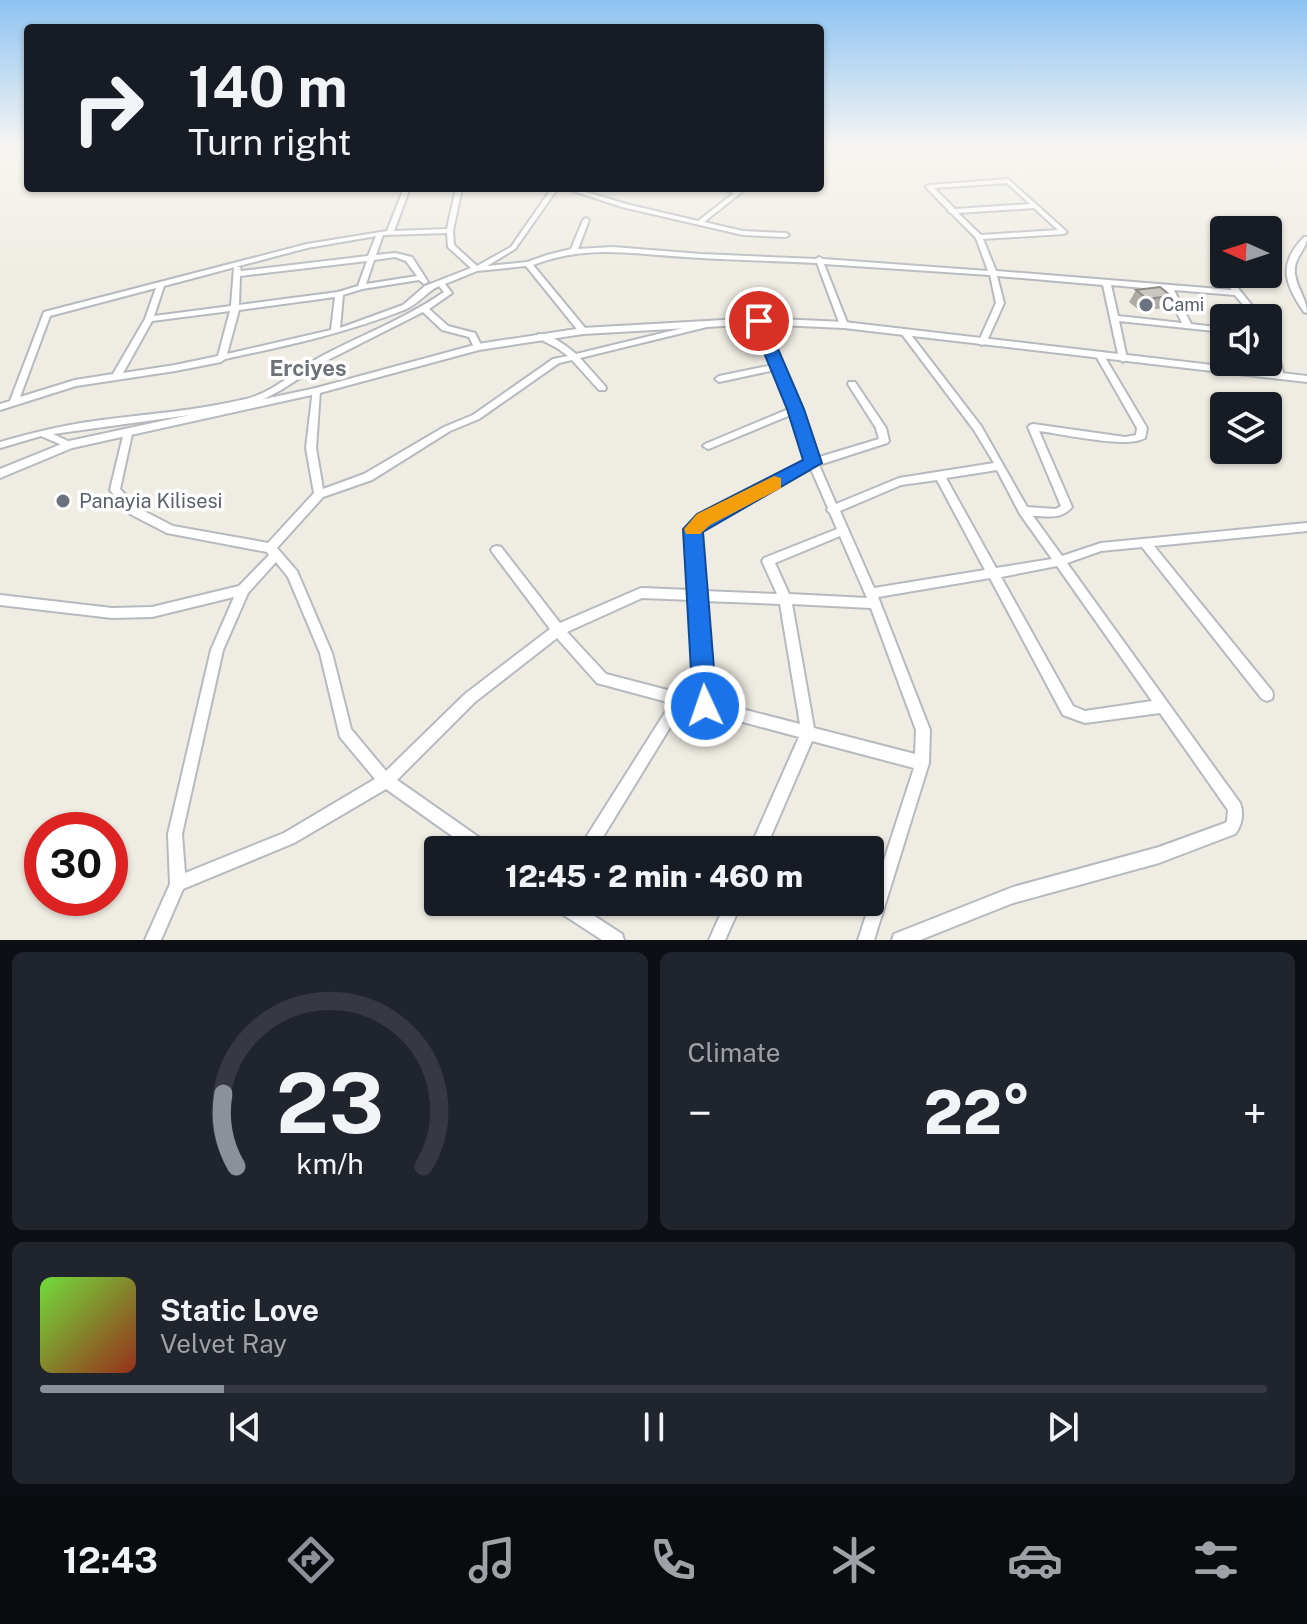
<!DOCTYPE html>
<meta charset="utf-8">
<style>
body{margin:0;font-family:"Public Sans",sans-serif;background:#20242c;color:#f1f3f6;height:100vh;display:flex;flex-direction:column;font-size:30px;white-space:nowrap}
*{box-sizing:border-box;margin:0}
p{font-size:26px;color:#9ea1a6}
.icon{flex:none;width:44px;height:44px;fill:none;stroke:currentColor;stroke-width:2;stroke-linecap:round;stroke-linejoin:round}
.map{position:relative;height:940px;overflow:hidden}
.details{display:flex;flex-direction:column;gap:12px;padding:12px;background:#0d0f14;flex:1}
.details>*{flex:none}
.guide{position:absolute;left:24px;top:24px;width:800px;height:168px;border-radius:8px;box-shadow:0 2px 6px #0004;background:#171b24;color:#f1f3f6;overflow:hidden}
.needle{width:52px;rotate:273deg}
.fabs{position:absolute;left:1210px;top:216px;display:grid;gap:16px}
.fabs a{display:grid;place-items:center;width:72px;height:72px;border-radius:8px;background:#171b24;box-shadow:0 2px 6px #0004;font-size:40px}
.speed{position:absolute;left:24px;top:812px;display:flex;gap:16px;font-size:40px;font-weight:700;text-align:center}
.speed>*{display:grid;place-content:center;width:104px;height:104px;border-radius:50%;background:#171b24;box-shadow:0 2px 6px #0004;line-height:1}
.speed .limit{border:12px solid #d22;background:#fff;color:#111}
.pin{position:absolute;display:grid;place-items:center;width:68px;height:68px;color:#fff;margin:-34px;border:4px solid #fff;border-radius:50%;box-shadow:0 2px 8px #0007}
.me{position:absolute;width:88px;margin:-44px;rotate:357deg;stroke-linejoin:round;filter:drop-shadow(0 0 6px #0008)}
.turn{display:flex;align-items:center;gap:28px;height:168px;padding:0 32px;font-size:36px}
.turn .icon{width:104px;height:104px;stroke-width:2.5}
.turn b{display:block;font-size:56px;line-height:68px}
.big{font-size:60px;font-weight:800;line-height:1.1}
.details .tile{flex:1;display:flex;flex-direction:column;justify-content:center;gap:12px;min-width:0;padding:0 28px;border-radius:12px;background:#20242c}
.details .dial{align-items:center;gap:0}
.dial svg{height:208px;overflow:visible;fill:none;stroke:#363941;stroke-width:7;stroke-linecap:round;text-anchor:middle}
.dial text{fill:#f1f3f6;stroke:none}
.song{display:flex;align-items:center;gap:24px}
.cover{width:96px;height:96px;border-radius:12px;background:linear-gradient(135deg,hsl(100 70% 55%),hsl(10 70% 35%))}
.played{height:8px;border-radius:4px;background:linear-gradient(90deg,#8c9099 15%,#363941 15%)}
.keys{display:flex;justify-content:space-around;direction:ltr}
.heat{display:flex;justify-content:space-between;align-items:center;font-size:44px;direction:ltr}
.details .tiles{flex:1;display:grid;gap:12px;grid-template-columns:1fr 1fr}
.tile:last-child{grid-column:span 2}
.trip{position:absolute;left:424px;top:836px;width:460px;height:80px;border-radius:8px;background:#171b24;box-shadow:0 2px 6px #0004;font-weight:800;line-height:80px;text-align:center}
.menu{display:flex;height:128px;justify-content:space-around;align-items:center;background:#090b0e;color:#9ea1a6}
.menu .icon{width:56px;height:56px}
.menu .current{color:#8c9099}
.menu b{font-size:36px;color:#f1f3f6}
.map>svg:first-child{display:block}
</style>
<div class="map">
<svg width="1307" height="940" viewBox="0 0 1307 940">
<rect width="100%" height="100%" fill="#efece3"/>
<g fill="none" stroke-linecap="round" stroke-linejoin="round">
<g stroke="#b6babf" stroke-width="4">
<path id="minor" d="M1008,179l59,53 -3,2 -81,5 13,32 236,19 -12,-14 4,-2h16l-11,3 33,41h-8l-19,-23 -61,-5 17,34 33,4v4l-105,-11 8,38 -4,3 -4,-3 -16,-74 -106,-9 7,27 -18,40 -4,2 -4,-2 18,-40 -6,-28 -166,-11 24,61 -4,2 -4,-2 -23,-62c-44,-2 -87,-3 -131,-6 -55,-3 -99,-13 -153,8l53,64v4h-6l-54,-67 -49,5 -32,13 7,9 -23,16 19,17 27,7 7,14 -1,2h-6l-6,-12 -27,-7 -19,-18 -97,49 -45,29 -19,10 -65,14 -144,20 19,9 2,2 -2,2 -3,1 -28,-12 -41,12v-6c32,-9 63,-17 95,-21 50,-7 101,-10 151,-22 28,-7 49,-28 74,-42 41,-22 85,-38 124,-65l-5,-6c-13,6 -21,19 -35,24 -58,23 -118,36 -179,49l-4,3 -46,9 -99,15 -76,24v-6l10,-3 34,-89 263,-68 80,-13 17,-43h6l-16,43 53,-2 9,-41h6l-9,43 1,14 23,21 34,-19 41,-59h6l-43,61 -28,17 40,-4 20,-7 24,-6 12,-29 3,-2 3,2 -11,29 35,-2 88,7 115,5 3,-2 4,2 165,12 -12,-33 -25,-25 -2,-1 -1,-2 -22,-23 3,-2zM1007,183l23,21 -75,5 -21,-21zM1034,208l24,22 -77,5 -23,-22zM447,233l1,14 23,21 -46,18 -22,19 -63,23 3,-33 19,-6 57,-9 5,4 4,-2 -16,-25 -17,-4 -19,2 7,-20zM376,236l-8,20 -127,15 -1,-4h-6l-3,39 -77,10 10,-30 143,-38zM395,257l11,4 11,15 -51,8 8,-24zM367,261l-9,25 -20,6 -99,13 1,-29zM1111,285l55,5 16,33 -64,-7zM156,288l-11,31 -32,55 -38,6 -55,17 30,-81zM335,297l-4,33 -104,24 12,-44zM230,311l-12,45 -43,9 -52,8 29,-52z
M564,188h9l53,16 72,17 36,-28 -16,-5 20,2 2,-2h7l-43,34 39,9 43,2 3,2 -3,2 -43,-2 -121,-28z
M756,319h6l1,2 38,88 15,49 63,-19 -3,-11 -28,-44 1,-2h6l31,46 3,13 -2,2 -68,22 17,39 63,-26 95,-15 -20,-33 -73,-97 4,-2h3l73,95 46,81 29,2 5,-3 -33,-79 2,-2 3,-1 92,13 11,-2 1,-7 -41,-72 1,-2h6l44,74 -2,10c-18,11 -82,-4 -106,-7l33,76c-11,13 -23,9 -39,9l29,40 39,-13 206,-20v8l-153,15 118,145 1,4 -1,4 -5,2 -5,-2 -120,-152 -41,4 -34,12 173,240c4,10 2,23 -5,31l-76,29 -146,40 -93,37h-28l2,-6 119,-47 146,-40 66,-24 2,-2 1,-11 -68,-97 -75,10 -22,-8 -73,-137 -112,19 52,133 -1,33 -55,177h-16l56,-172 -102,-27 -47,109h-16l50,-113 -116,-31 -88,144h-17l93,-147 -74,-20 -40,-45 -82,64 -78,78 93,65 3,5h-21l-86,-61 -92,54 -111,46 -22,51h-16l25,-56 -2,-50 43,-184 23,-53 -82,20 -40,1 -112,-13v-10l112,13 40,-1 87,-21 30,-31 -2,-3 -100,-19 -37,-19 -20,-24 14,-58h6l2,2 -12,55 18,19 35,18 95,17 46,-50 -8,-45 7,-59 3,-1 4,3 -4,57 7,41 41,-15 80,-47 29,-12 80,-56 15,-3 -11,-8 -19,-10v-4c14,0 27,11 38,20l132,-32h3v4l-131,32 25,28 1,2 -1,2h-6l-27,-30 -13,3 -80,56 -29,12 -78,49 -49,17 -46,51 20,23 35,82 19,76 35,42 79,-77 85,-65 -57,-76 -2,-3 2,-3 4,-1 4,1 59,76 81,-35 50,2 -3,-61 11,-12 109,-56 -15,-47 -82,34 -3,1 -5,-3 2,-2 86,-36 -16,-38 -56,12 -4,-3 4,-3 54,-11 -18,-44zM811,469l17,39 -1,2 3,3 7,16 -73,29 -2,3 15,33 -74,-3 -5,-61 9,-7zM997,470l23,44 32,45 -56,9 -50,-90zM937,480l48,90 -111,18 -34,-77 61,-26zM840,536l27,62 -78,-4 -14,-31zM276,562l12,15 32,76 20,84 35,42 -91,54 -99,40 -3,-39 41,-184 25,-57zM1057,566l95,135 -67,10 -12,-5 -72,-129zM642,598l50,2 6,98 -92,-24 -39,-42zM704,601l76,3 20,120 -89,-23zM792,604l79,4 45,122 -1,24 -101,-26z
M1268,328l4,2 12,46 -1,2h-6l-1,-2 -8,-30z
M1238,362h8l7,11 -1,2h-6z
M551,902h22l49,32 2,6h-22l-49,-32z
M726,902h16l-17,38h-16z"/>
</g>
<g stroke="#b6babf" stroke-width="4">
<path id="tertiary" d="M1304,237h3c0,13 -14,20 -12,37 2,15 12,25 12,39l-3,-1c-20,-29 -26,-48 0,-75z
M759,318l85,4 463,54v6l-463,-54 -85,-4 -176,10 -104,16 -163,44 -244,54 -72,30v-9l69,-28 247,-53 162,-44 105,-16z"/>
</g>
<use href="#minor" fill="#fff" fill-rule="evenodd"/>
<use href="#tertiary" fill="#fff" fill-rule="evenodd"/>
</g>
<path fill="#aeaba5" d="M1136,290l35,6 -7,12 -24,3 -11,-9z"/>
<path fill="#cac7c0" stroke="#8d8b86" stroke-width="2" d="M1160,287l11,9 -24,3 -11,-9z"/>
<linearGradient id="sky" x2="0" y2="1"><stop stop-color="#8dc3f1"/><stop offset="0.53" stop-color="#f8f6f2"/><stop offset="1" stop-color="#f8f6f2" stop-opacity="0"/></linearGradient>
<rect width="1307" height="279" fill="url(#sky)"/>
<path fill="#1a73e8" stroke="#114b97" stroke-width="2" d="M759,316l7,5 38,88 18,54 -119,69 14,174 -4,8 -8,3 -9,-3 -3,-8 -10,-177 14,-15 106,-54 -16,-51 -36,-88z"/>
<path fill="#f59e0b" d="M774,476l7,2v10l-71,37 -10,9h-14l-2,-5 13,-15z"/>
<g fill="#6b7280" stroke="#fff" stroke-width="3">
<circle cx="1146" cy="305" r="8"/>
<circle cx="63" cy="501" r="8"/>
</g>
<g text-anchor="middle" stroke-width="7" stroke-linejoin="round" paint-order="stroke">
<g font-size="18" fill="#5b616d" stroke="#fff" text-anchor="start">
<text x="1162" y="311">Cami</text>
</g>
<g font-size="20" fill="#5b616d" stroke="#fff" text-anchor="start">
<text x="79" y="508">Panayia Kilisesi</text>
</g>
<g font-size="22" font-weight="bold" fill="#6c7277" stroke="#fff">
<text x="308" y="376">Erciyes</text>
</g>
</g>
</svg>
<div class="fabs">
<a><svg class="needle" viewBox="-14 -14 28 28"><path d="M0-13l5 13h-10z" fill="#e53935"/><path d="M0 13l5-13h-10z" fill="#9ea1a6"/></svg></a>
<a><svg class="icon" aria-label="sound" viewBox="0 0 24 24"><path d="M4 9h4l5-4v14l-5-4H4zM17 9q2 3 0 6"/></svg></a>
<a><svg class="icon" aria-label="layers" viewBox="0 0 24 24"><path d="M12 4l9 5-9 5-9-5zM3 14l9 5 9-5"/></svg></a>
</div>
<div class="speed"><div class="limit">30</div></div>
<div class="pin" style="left:759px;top:321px;background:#d93025"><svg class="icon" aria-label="arrive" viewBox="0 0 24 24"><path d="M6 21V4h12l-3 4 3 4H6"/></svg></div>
<svg class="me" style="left:705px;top:706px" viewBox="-20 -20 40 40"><circle r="17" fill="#1a73e8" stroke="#fff" stroke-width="3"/><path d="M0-11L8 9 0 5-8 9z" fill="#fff"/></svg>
<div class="trip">12:45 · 2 min · 460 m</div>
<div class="guide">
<div class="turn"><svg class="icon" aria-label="right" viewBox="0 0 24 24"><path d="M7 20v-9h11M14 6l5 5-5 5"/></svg><div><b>140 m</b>Turn right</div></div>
</div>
</div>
<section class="details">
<div class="tiles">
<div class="tile dial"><svg viewBox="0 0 100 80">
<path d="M14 69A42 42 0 1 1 86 69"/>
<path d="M14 69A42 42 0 0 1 9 41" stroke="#8c9099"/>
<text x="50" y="56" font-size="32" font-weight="700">23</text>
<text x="50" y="72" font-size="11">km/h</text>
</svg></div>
<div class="tile"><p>Climate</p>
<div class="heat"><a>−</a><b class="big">22°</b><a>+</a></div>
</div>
<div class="tile">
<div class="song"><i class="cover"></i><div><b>Static Love</b><p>Velvet Ray</p></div></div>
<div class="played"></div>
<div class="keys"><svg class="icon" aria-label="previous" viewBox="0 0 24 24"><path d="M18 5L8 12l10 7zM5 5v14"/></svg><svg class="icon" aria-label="pause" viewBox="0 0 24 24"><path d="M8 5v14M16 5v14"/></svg><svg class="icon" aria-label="next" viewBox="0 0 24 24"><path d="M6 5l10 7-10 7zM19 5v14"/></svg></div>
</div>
</div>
</section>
<nav class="menu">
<b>12:43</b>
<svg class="icon current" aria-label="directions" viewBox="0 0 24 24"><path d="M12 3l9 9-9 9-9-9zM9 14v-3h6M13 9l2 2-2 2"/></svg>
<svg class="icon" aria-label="music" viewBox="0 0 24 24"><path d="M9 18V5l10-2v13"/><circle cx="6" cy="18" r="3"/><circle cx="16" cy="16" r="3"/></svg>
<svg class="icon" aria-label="phone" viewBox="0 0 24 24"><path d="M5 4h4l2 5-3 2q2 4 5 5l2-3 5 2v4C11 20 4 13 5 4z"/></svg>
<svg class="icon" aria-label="climate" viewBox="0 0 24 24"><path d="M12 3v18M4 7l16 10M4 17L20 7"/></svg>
<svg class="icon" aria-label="car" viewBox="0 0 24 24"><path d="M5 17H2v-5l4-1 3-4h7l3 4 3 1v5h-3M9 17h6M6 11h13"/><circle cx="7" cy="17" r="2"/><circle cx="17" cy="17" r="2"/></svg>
<svg class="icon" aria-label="filters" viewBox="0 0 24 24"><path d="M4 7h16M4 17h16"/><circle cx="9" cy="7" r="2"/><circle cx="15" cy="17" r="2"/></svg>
</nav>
